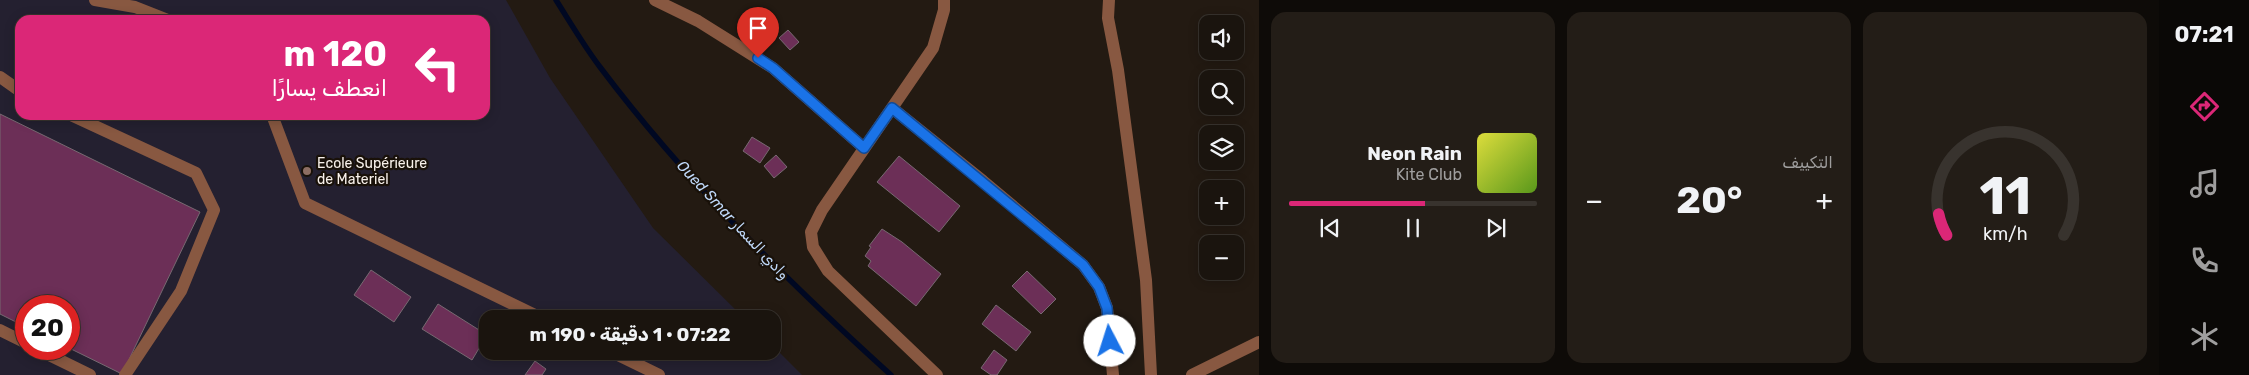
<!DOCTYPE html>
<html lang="ar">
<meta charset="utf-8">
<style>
body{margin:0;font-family:Rubik,"Noto Naskh Arabic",sans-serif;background:#231d17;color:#f1f3f6;direction:rtl;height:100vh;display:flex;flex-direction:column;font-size:19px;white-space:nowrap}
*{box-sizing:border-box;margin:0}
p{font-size:16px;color:#9f9e9e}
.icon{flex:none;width:28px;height:28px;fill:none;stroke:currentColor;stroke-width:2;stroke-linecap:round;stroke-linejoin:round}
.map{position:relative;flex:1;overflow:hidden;direction:ltr}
.side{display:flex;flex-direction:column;gap:12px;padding:12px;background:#0e0b08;width:900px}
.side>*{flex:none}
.hud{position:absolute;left:15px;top:15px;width:475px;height:105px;border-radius:15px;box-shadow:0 2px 12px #0003,0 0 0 1px #38332e;direction:rtl;background:#db2777;color:#fff;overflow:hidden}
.fabs{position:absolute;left:1199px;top:15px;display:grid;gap:10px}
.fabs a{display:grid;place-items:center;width:45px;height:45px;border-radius:10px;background:#1a140e;box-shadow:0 2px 12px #0003,0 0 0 1px #38332e;font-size:25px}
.speed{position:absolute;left:15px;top:295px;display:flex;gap:10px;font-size:25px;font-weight:700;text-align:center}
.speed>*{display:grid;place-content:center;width:65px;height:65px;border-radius:50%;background:#1a140e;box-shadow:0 2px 12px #0003,0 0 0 1px #38332e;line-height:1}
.speed .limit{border:8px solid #d22;background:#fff;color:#111}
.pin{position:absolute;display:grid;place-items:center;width:42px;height:42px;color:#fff;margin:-51px -21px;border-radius:50% 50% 50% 0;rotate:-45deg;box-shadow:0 0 5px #0007}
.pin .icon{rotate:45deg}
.me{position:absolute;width:55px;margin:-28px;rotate:355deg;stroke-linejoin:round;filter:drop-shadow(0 0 4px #0008)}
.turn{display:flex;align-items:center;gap:18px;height:105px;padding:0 20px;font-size:22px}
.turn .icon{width:65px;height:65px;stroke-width:2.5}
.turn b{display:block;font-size:35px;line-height:42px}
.big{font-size:38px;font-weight:700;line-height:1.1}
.side .tile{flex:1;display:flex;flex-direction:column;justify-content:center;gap:8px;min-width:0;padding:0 18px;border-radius:15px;background:#231d17}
.side .dial{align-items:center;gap:0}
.dial svg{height:130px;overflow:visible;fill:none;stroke:#38332e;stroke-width:7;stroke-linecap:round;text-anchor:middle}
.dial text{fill:#f1f3f6;stroke:none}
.song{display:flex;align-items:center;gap:15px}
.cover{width:60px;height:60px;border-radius:8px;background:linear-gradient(135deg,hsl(60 70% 55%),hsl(90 70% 35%))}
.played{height:5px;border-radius:2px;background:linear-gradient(90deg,#db2777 55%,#38332e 55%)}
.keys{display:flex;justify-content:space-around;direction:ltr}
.heat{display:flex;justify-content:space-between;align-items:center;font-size:28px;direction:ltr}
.side .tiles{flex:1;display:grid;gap:12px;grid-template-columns:repeat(3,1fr)}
.trip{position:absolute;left:479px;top:310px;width:302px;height:50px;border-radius:15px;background:#1a140e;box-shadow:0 2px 12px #0003,0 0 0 1px #38332e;font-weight:700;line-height:50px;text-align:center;direction:rtl}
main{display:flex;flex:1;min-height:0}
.tab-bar{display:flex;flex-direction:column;width:90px;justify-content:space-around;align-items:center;background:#0a0806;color:#9f9e9e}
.tab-bar .icon{width:35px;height:35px}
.tab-bar .current{color:#db2777}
.tab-bar b{font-size:22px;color:#f1f3f6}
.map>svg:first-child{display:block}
</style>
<main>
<nav class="tab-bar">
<b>07:21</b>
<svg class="icon current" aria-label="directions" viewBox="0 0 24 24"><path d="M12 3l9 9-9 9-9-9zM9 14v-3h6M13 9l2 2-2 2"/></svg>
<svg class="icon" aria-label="music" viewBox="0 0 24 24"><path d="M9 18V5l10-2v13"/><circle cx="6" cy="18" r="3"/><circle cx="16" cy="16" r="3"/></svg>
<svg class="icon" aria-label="phone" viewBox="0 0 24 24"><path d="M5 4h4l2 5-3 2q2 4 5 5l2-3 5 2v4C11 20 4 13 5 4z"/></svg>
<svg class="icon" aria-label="climate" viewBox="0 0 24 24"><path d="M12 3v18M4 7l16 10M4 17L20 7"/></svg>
</nav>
<section class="side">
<div class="tiles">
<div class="tile dial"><svg viewBox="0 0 100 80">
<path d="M14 69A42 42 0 1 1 86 69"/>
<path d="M14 69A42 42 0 0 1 9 56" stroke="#db2777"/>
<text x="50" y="56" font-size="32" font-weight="700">11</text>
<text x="50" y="72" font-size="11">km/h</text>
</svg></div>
<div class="tile"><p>التكييف</p>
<div class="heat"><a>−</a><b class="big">20°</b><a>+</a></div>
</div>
<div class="tile">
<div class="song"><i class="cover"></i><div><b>Neon Rain</b><p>Kite Club</p></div></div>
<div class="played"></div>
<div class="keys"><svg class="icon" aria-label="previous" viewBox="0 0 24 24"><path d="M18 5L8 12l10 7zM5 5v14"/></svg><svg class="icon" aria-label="pause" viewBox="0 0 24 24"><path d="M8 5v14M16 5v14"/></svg><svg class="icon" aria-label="next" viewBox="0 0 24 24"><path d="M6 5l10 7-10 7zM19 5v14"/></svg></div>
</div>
</div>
</section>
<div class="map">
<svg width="1259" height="375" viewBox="0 0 1259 375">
<rect width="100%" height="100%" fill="#231a12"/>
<path fill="#242030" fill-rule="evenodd" d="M0,0h506l44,78 103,150 92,91h-257v32h284l1,-5 29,29h-802zM20,20h465v95h-465zM26,306h43v43h-43z"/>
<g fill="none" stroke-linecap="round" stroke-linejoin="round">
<path stroke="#000822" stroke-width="5.5" d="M556,0c14,22 28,46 44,67 85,113 186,213 291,308"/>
</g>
<path fill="#6c2f57" stroke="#776971" d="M788,30l11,12 -9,8 -11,-12z
M0,114l200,98 -78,162 -53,-26v-42h-43v21l-26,-13z
M752,137l18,11 -10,15 -17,-12z
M776,155l11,12 -13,11 -10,-12z
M899,156l61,50 -21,26 -62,-50z
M882,229l20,13 39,32 -25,32 -48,-40 3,-5 -6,-5 6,-9 -2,-1z
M371,270l40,27 -17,25 -40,-27z
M1027,271l29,28 -15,15 -29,-28z
M438,304l49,31 -15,25 -50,-31z
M996,305l35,27 -15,19 -34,-27z
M994,350l13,10 -10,15h-6l-10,-7z
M535,361l11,8 -4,6h-17z"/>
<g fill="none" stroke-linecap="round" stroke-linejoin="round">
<path stroke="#885841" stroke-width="12" d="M95,0l40,7 33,13
M655,0l43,21 75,47 91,80
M1109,0l-1,18 10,52 28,210 5,95
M0,77l20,14
M892,108l91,73 100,84 16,22 8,21 6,67
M71,115l125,58 18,37 -33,81 -56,84
M272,115l33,88 238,116
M0,330l26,13
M37,349l53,26
M610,351l49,24
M937,375l-109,-104 -15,-24 -2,-15 11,-22 111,-162 11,-38v-10
M1192,375l67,-33"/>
</g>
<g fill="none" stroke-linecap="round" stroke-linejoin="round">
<g stroke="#114b97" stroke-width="12">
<path id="route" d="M758,58l15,10 91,80 28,-40 191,157 16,22 8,21 3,33"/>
</g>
<use href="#route" stroke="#1a73e8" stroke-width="9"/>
</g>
<circle fill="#8d6e63" stroke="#191109" stroke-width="2" cx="307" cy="171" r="5"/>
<g text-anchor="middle" stroke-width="4.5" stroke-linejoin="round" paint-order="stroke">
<g font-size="14" fill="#f8f1eb" stroke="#191109" text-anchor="start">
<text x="317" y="168">Ecole Supérieure<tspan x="317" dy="16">de Materiel</tspan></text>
</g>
<g font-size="15" font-style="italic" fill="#c1dafb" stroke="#191109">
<text transform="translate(733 220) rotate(47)" y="5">Oued Smar وادي السمار</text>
</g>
</g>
</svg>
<div class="fabs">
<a><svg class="icon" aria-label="sound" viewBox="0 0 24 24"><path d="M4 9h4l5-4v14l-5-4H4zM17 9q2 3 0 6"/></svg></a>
<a><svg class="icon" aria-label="search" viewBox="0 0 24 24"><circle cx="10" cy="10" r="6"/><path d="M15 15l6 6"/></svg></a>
<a><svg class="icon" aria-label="layers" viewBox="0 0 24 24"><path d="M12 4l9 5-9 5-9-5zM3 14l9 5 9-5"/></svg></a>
<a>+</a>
<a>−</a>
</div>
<div class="speed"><div class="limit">20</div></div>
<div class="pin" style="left:758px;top:58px;background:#d93025"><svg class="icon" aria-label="arrive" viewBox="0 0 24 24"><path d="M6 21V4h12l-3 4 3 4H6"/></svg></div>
<svg class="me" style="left:1110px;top:341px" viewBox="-20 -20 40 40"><circle r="19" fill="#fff"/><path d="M0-13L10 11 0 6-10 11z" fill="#1a73e8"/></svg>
<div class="trip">07:22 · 1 دقيقة · 190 m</div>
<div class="hud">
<div class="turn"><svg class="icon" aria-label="left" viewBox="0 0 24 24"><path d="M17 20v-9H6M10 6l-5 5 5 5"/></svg><div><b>120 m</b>انعطف يسارًا</div></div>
</div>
</div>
</main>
